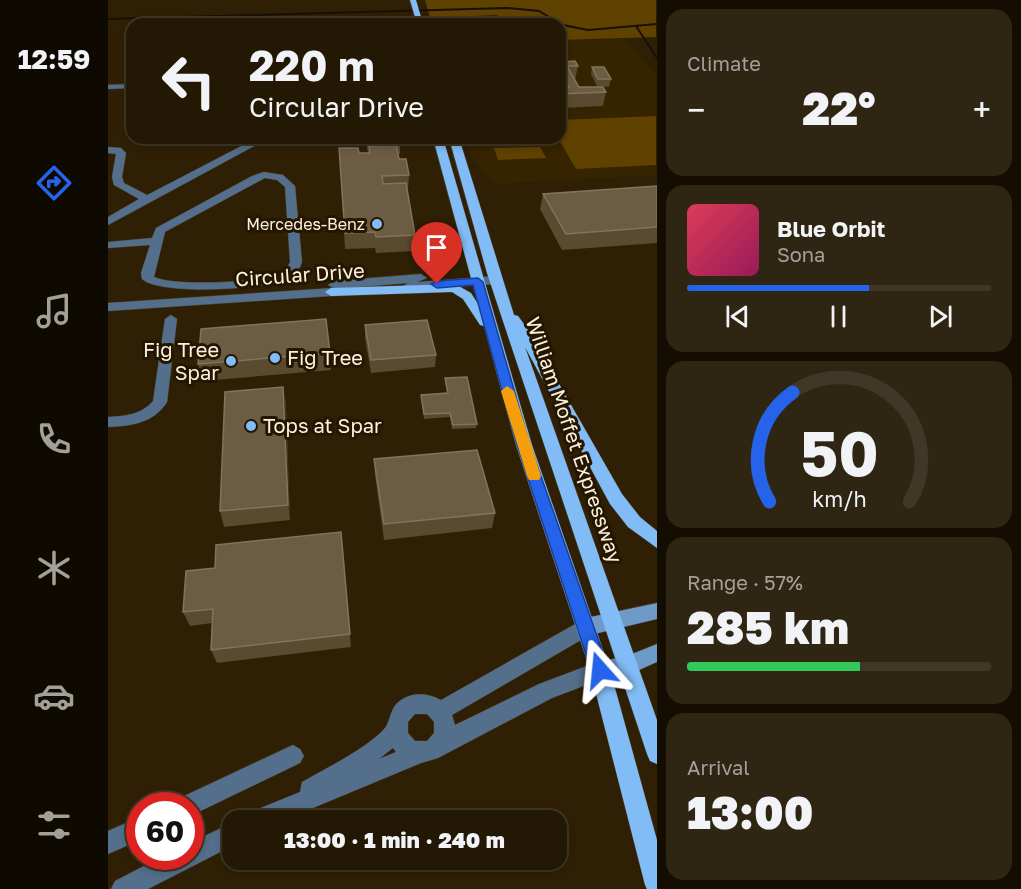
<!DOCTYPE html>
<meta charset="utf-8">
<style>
body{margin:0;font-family:"Golos Text",sans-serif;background:#2f2513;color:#f1f3f6;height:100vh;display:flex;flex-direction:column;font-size:22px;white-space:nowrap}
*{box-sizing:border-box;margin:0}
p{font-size:20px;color:#a3a09a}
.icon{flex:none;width:33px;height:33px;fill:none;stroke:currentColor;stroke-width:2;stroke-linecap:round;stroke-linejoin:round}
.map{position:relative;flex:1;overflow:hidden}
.side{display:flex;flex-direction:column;gap:9px;padding:9px;background:#130d02;width:364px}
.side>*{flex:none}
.banner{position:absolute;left:18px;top:18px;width:440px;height:126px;border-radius:18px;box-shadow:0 3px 9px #0003,0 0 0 2px #403726;background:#231804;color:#f1f3f6;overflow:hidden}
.speed{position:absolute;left:18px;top:792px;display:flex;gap:12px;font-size:30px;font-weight:700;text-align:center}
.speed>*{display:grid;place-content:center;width:78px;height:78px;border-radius:50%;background:#231804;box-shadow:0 3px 9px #0003,0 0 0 2px #403726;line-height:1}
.speed .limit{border:9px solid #d22;background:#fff;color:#111}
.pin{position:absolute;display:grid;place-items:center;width:51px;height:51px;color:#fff;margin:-62px -26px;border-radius:50% 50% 50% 0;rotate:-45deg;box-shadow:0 0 6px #0007}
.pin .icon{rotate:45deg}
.me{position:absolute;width:66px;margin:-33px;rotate:342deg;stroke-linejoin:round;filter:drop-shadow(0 0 4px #0008)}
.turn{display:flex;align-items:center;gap:21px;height:126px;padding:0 24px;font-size:27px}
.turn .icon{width:78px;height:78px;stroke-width:2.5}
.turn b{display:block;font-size:42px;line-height:51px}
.big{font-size:45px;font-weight:800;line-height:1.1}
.side .tile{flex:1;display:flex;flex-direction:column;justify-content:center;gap:9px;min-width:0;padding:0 21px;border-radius:18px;background:#2f2513}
.side .dial{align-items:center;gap:0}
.dial svg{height:156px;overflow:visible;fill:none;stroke:#403726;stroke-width:7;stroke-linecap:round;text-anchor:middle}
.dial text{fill:#f1f3f6;stroke:none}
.song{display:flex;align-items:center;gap:18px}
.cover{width:72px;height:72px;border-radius:9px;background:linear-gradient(135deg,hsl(350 70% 55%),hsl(330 70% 35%))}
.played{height:6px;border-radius:3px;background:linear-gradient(90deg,#2563eb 60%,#403726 60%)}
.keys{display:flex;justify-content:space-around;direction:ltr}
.heat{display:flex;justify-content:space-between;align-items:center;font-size:33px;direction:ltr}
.charge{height:9px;border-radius:4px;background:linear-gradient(90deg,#34c759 57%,#403726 0)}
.trip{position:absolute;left:114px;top:810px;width:345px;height:60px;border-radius:18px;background:#231804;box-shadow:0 3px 9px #0003,0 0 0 2px #403726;font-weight:800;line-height:60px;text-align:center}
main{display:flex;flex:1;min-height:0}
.dock{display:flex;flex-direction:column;width:108px;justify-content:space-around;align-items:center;background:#0e0a02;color:#a3a09a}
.dock .icon{width:42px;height:42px}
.dock .on{color:#2563eb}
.dock b{font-size:27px;color:#f1f3f6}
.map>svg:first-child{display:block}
</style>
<main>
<nav class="dock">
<b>12:59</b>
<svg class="icon on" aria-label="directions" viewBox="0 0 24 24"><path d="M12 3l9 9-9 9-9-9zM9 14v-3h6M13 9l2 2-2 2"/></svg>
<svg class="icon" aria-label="music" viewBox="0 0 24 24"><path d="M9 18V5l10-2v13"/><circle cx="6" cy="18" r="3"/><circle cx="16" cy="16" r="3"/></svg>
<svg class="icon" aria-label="phone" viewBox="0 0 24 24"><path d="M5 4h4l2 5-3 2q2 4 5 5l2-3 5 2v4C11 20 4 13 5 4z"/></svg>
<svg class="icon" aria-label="climate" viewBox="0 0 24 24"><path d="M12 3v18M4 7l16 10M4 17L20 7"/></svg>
<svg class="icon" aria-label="car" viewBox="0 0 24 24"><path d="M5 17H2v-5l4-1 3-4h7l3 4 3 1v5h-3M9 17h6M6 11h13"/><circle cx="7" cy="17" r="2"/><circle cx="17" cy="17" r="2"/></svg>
<svg class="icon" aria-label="filters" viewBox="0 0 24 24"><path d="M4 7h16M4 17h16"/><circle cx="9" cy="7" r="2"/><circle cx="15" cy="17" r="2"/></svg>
</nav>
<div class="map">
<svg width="549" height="889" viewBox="0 0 549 889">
<rect width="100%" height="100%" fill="#2f2005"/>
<path fill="#362401" d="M515,39l33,35v101l-163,9 -21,-28 -6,-18h94v-97z"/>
<path fill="#604200" d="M317,0h231v37l-96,3v-16h-57l-6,-9 -67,3z
M548,116v49l-80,4 -18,-31 2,-18z
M432,147l6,11 -48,2 -4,-12z"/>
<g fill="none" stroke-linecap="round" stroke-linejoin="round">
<path stroke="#171005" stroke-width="2" d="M0,19l399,-11 32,3 24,14 25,5 69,-6
M528,26l21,32"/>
<g stroke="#4c3d24" stroke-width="1">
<path id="minor" d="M24,84v4l-24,1v-4z
M149,138h12l-161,87v-8l31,-18 -25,-14 -2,-8 4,-23 -8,-1v-6l13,1 5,5 -4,24 2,6 23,12z
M156,172l19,3 12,11 7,76c-2,6 -5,11 -10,15 -21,13 -132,19 -150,2l-1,-6 9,-28 -42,3v-6l44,-4 4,-10 96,-52zM157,178l12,2 8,7 5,75 -4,8c-20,13 -110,17 -132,7l11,-45z
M63,315l6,4 -10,83c-13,21 -36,24 -59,25v-10c17,-1 33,-2 45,-16l12,-82z
M478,618l7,3 2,6 -2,6 -141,82 3,10 84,-41 61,-23 7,2 3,7 -3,7 -55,21 -114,60 -17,5 -137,57h-36l3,-8 49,-20 2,-10c23,-13 67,-35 83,-54 6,-8 5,-21 16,-28 13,-8 26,-7 40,0zM307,714h12l7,8v11l-7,8h-12l-7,-8v-11zM285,748l3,4 -17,7z
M185,745l7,4 4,7 -4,7 -110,53v-10h-13l3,-8z
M32,817v23l-32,14v-23z
M124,823v23l-84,43h-37l4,-8 48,-25h27v-13z"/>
</g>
<g stroke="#4c3d24" stroke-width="1">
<path id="tertiary" d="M313,274l6,4 -10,4 79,-6 6,4 -6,4 -87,6 -6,-4 5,-3 -61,5 5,3 -6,4 -238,16v-8l225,-15 -5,-3 6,-4z"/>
</g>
<g stroke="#4c3d24" stroke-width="1">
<path id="secondary" d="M549,603v16l-71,17 -7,-3 -2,-6 2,-6 7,-3z
M549,644v18c-18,8 -45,22 -64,15l-3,-7 3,-7 34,-7z"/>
</g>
<g stroke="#4c3d24" stroke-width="1">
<path id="primary" d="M302,0h6l7,24h-6z
M325,138h10l89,307 78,225 47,170v49h-10l-2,-4 -55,-215 -74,-225 -32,-119 -4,-1 -17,-26 -11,-7 -121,4 -6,-4 6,-4 124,-4 16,9 7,11z
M341,138h10l55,177 4,1 9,12 95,166 18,23 17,14v17l-29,-21 -18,-23 -85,-157 132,373v44l-7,-3 -3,-7 -160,-481z"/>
</g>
<use href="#minor" fill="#546f8b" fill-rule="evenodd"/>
<use href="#tertiary" fill="#546f8b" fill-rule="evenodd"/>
<use href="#secondary" fill="#6e9ac7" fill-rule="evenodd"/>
<use href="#primary" fill="#82bcf6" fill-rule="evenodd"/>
</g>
<path fill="#594a30" d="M452,62l18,4 -3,14 4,7 27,5 -3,14 -43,2z
M484,67l19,12 -2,8 -12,-1 -6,-12z
M236,138h55l1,4v12h-2l1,5 10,16 -1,15h-1l8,45v16l-39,2 -1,-5 -30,1 -6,-101 20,5h9l-2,-10 -21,1z
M549,186v57l-95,7 -22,-41 3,-15z
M257,325l71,30 -1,12 -64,6 -6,-35z
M222,353l1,17 -128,11 -5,-17z
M337,378l32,46 -1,4 -24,1 -2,-12 -26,2 -3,-20v-4l26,-2 -2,-11z
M175,387l3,17 4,116 -66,7 -4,-16z
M266,459l121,54 -3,15 -108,12 -9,-65z
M233,532l10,115 -134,16 -6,-13 1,-27 -22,3 -7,-14 32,-44z"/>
<path fill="#413117" d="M175,387l3,17 4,116 -2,-15z"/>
<path fill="#6b5c43" stroke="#82735c" stroke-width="1.5" d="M467,61l3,5h-11l12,21h24l3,5 -46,2v-6l9,-1 -4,-8h-5v-5h1l-1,-3v-9z
M484,67h12l7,12h-13z
M259,138h32l1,4 -31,2z
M288,145l3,14h7l3,16 -27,1 1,8 23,-1 9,52 -39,2 -1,-5 -30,1 -6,-85h19l1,5h11l-1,-7z
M549,186v41l-91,7 -23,-40z
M218,319l4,34 -132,11 3,-35z
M319,320l9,35 -65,5 -6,-35z
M359,377l10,47 -24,1 -3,-12 -26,1 -3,-19 27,-2 -3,-15z
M175,387l5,118 -68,6 5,-119z
M369,450l18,63 -111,11 -10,-65z
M233,532l9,102 -139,16 2,-41 -30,3 3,-41 29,-3 1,-23z"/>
<path fill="#2563eb" stroke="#184099" stroke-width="1.5" d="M370,278l5,4 47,163 79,225 -3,6 -6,3 -6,-3 -3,-6 -74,-225 -44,-160 -36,3 -6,-4 6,-3z"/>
<path fill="#f59e0b" d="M399,386l7,5 27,85 -2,4h-10l-2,-4 -26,-85z"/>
<g fill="#80bdfa" stroke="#251600" stroke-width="2">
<circle cx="269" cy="224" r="6"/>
<circle cx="167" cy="358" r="6"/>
<circle cx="123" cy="361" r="6"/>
<circle cx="143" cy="426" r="6"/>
</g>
<g text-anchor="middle" stroke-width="6" stroke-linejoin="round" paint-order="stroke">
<g font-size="16" fill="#fcf2e2" stroke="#251600" text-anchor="end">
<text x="257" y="230">Mercedes-Benz</text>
</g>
<g font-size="20" fill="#fcf2e2" stroke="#251600">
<text transform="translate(192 275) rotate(-4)" y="7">Circular Drive</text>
<text transform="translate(466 440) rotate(71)" y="7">William Moffet Expressway</text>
</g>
<g font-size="20" fill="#fcf2e2" stroke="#251600" text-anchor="start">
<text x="111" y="357" text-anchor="end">Fig Tree<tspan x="111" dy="23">Spar</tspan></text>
<text x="179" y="365">Fig Tree</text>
<text x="155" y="433">Tops at Spar</text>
</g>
</g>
</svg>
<div class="speed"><div class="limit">60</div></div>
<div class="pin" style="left:329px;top:284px;background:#d93025"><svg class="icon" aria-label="arrive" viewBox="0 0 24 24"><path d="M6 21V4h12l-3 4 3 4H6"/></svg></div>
<svg class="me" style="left:492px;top:670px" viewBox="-20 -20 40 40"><path d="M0-17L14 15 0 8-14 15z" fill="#2563eb" stroke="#fff" stroke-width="4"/></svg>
<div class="trip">13:00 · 1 min · 240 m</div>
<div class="banner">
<div class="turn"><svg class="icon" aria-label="left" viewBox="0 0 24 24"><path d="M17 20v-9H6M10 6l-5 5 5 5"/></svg><div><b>220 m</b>Circular Drive</div></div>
</div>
</div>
<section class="side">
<div class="tile"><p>Climate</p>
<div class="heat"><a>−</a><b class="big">22°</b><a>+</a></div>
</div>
<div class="tile">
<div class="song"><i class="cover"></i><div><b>Blue Orbit</b><p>Sona</p></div></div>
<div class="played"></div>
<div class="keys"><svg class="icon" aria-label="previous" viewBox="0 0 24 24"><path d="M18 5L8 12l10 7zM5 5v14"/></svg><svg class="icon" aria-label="pause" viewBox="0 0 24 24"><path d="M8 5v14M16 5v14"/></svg><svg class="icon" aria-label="next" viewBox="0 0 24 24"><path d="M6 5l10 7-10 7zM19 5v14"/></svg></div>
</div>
<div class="tile dial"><svg viewBox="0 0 100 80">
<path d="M14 69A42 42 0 1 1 86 69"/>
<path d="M14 69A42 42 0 0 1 26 13" stroke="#2563eb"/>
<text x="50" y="56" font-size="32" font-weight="700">50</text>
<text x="50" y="72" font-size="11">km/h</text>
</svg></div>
<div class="tile"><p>Range · 57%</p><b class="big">285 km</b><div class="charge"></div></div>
<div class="tile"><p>Arrival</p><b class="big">13:00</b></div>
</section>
</main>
